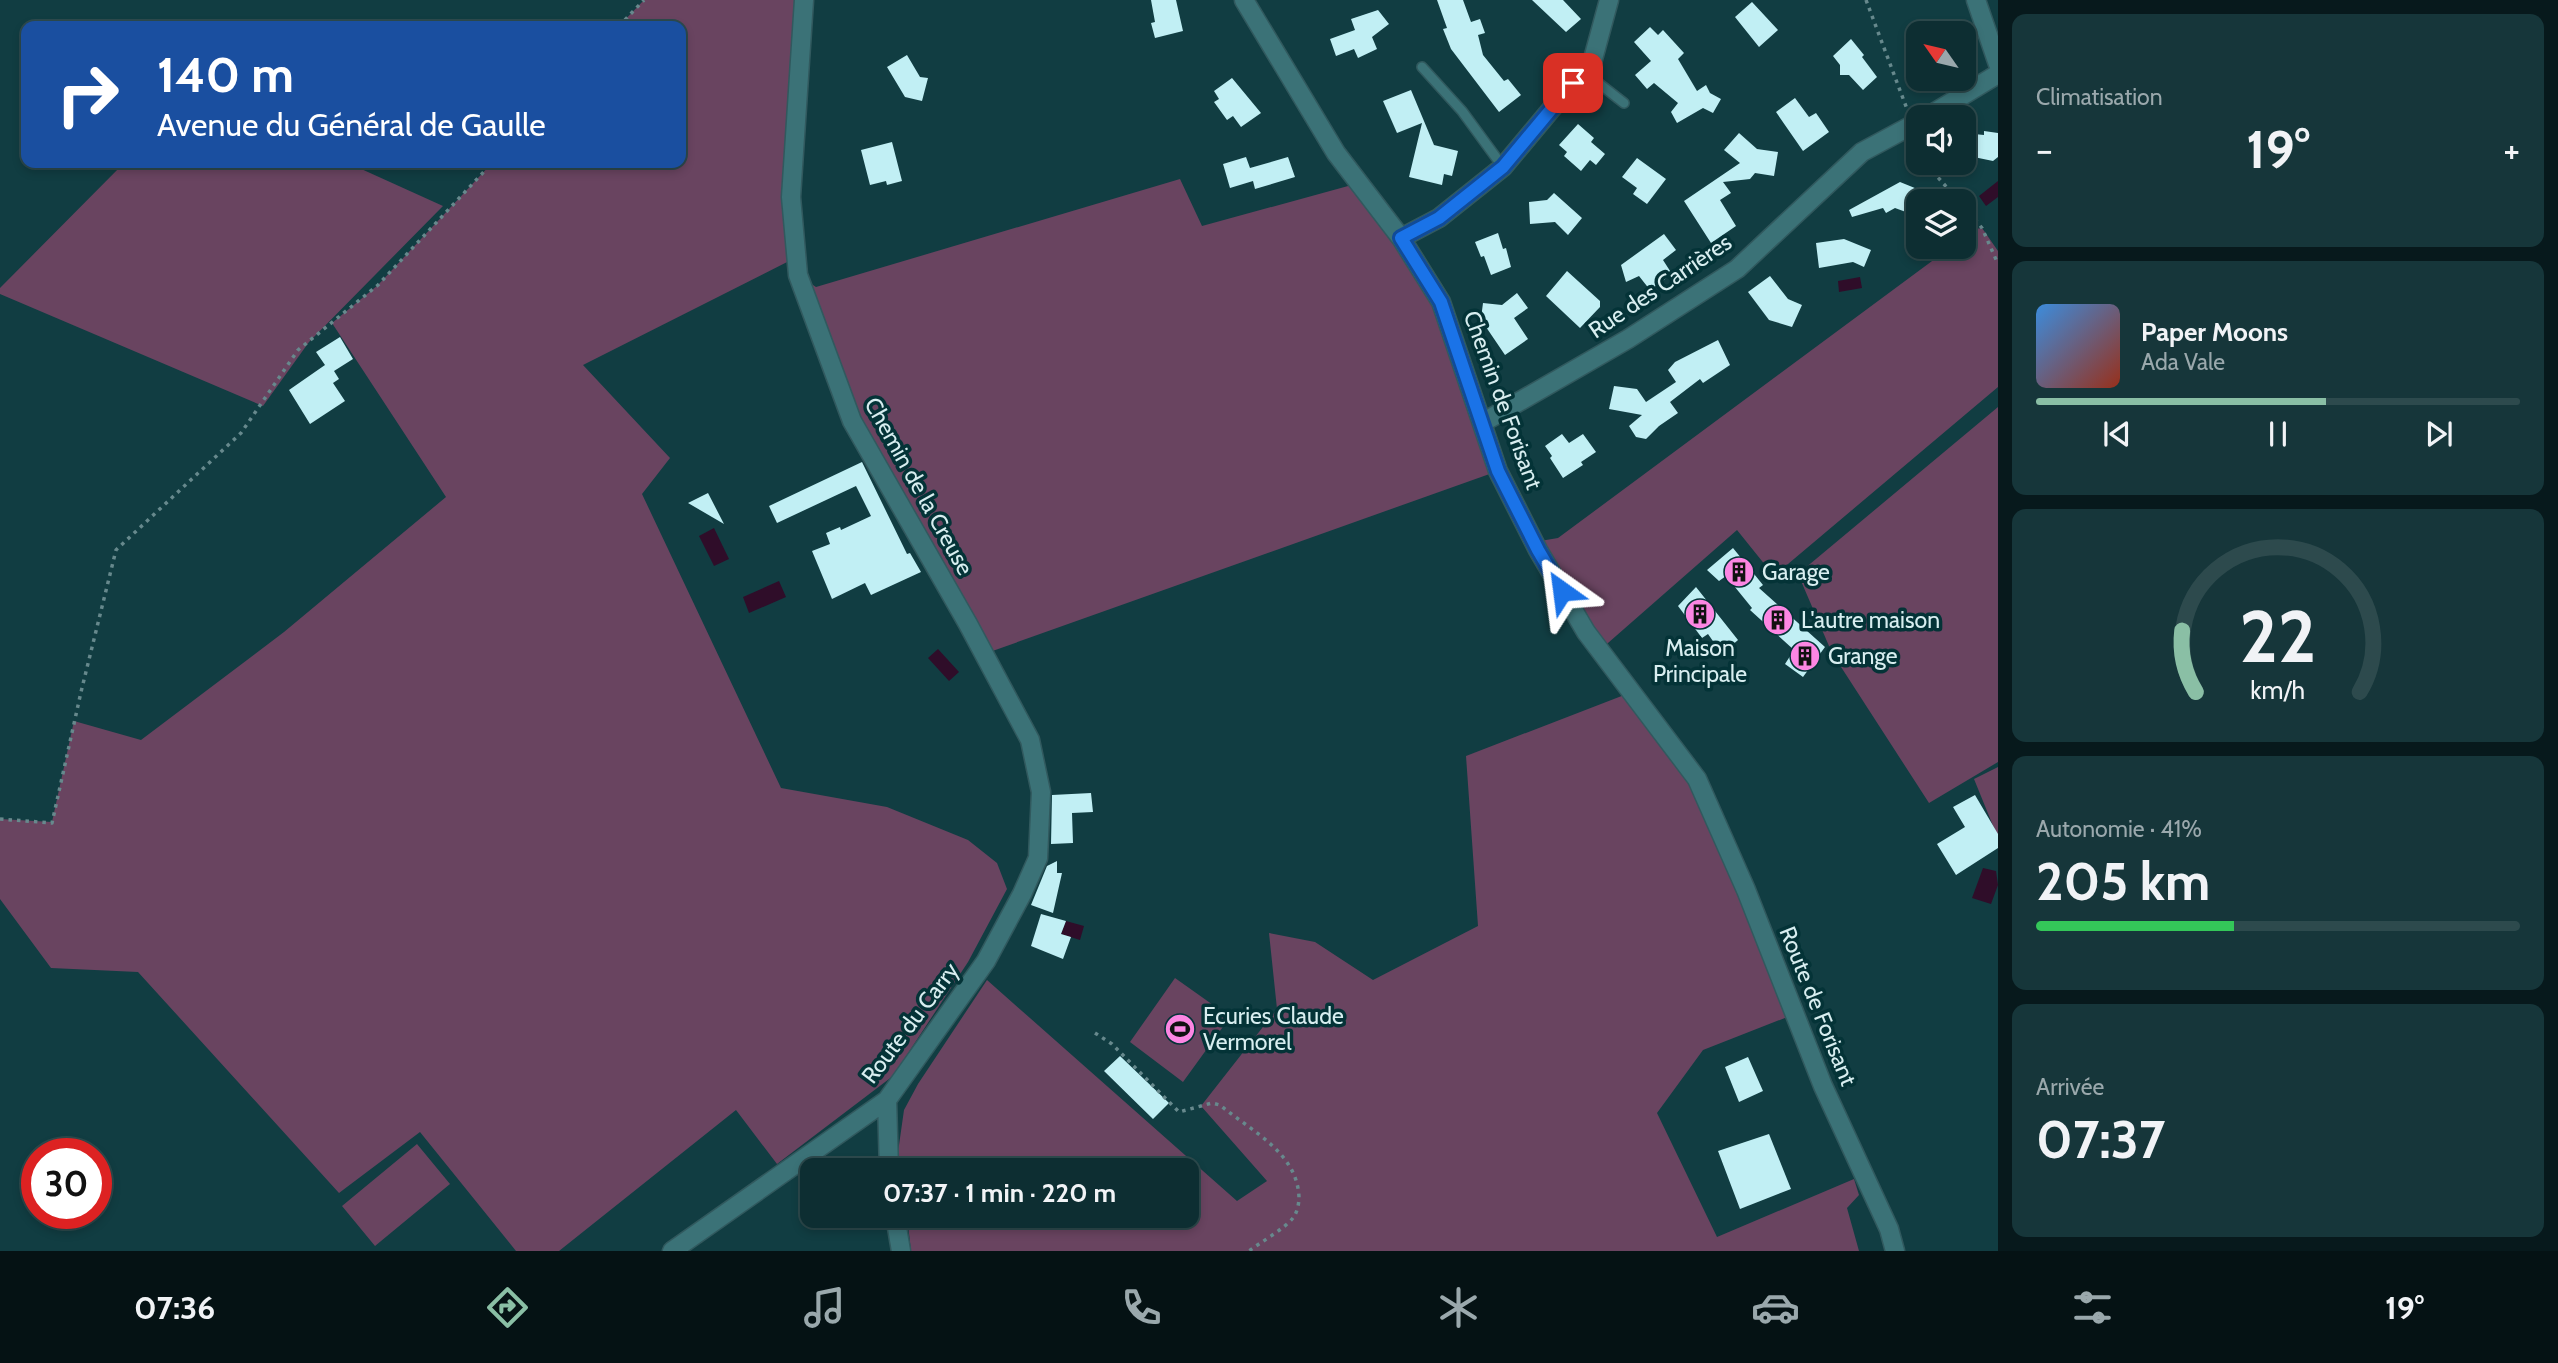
<!DOCTYPE html>
<html lang="fr">
<meta charset="utf-8">
<style>
body{margin:0;font-family:Cabin,sans-serif;background:#16363a;color:#f1f3f6;height:100vh;display:flex;flex-direction:column;font-size:26px;white-space:nowrap}
*{box-sizing:border-box;margin:0}
p{font-size:23px;color:#9aa8ac}
.icon{flex:none;width:38px;height:38px;fill:none;stroke:currentColor;stroke-width:2;stroke-linecap:round;stroke-linejoin:round}
.map{position:relative;flex:1;overflow:hidden}
.panel{display:flex;flex-direction:column;gap:14px;padding:14px;background:#07191c;width:560px}
.panel>*{flex:none}
.banner{position:absolute;left:21px;top:21px;width:665px;height:147px;border-radius:14px;box-shadow:0 4px 10px #0003,0 0 0 2px #2d4a4d;background:#1a4fa0;color:#fff;overflow:hidden}
.needle{width:46px;rotate:304deg}
.buttons{position:absolute;left:1906px;top:21px;display:grid;gap:14px}
.buttons a{display:grid;place-items:center;width:70px;height:70px;border-radius:14px;background:#0d2e32;box-shadow:0 4px 10px #0003,0 0 0 2px #2d4a4d;font-size:35px}
.speed{position:absolute;left:21px;top:1138px;display:flex;gap:14px;font-size:35px;font-weight:700;text-align:center}
.speed>*{display:grid;place-content:center;width:91px;height:91px;border-radius:50%;background:#0d2e32;box-shadow:0 4px 10px #0003,0 0 0 2px #2d4a4d;line-height:1}
.speed .limit{border:10px solid #d22;background:#fff;color:#111}
.pin{position:absolute;display:grid;place-items:center;width:60px;height:60px;color:#fff;margin:-30px;border-radius:14px;box-shadow:0 4px 10px #0006}
.me{position:absolute;width:77px;margin:-38px;rotate:329deg;stroke-linejoin:round;filter:drop-shadow(0 0 5px #0008)}
.turn{display:flex;align-items:center;gap:24px;height:147px;padding:0 21px;font-size:32px}
.turn .icon{width:91px;height:91px;stroke-width:2.5}
.turn b{display:block;font-size:49px;line-height:60px}
.big{font-size:52px;font-weight:700;line-height:1.1}
.panel .card{flex:1;display:flex;flex-direction:column;justify-content:center;gap:10px;min-width:0;padding:0 24px;border-radius:14px;background:#16363a}
.panel .dial{align-items:center;gap:0}
.dial svg{height:182px;overflow:visible;fill:none;stroke:#2d4a4d;stroke-width:7;stroke-linecap:round;text-anchor:middle}
.dial text{fill:#f1f3f6;stroke:none}
.song{display:flex;align-items:center;gap:21px}
.cover{width:84px;height:84px;border-radius:10px;background:linear-gradient(135deg,hsl(210 70% 55%),hsl(10 70% 35%))}
.played{height:7px;border-radius:4px;background:linear-gradient(90deg,#8abfa5 60%,#2d4a4d 60%)}
.keys{display:flex;justify-content:space-around;direction:ltr}
.heat{display:flex;justify-content:space-between;align-items:center;font-size:38px;direction:ltr}
.charge{height:10px;border-radius:5px;background:linear-gradient(90deg,#34c759 41%,#2d4a4d 0)}
.trip{position:absolute;left:800px;top:1158px;width:399px;height:70px;border-radius:14px;background:#0d2e32;box-shadow:0 4px 10px #0003,0 0 0 2px #2d4a4d;font-weight:700;line-height:70px;text-align:center}
.dock{display:flex;height:112px;justify-content:space-around;align-items:center;background:#051214;color:#9aa8ac}
.dock .icon{width:49px;height:49px}
.dock .on{color:#8abfa5}
.dock b{font-size:32px;color:#f1f3f6}
main{display:flex;flex:1;min-height:0}
.map>svg:first-child{display:block}
</style>
<main>
<div class="map">
<svg width="1998" height="1251" viewBox="0 0 1998 1251">
<rect width="100%" height="100%" fill="#113d42"/>
<path fill="#694460" d="M644,0h160l-7,257 -214,108 87,93 -28,36 139,294 106,19 81,33 29,23 10,26 -39,73 -75,114 -116,88 -41,-54 -177,141h-43l-96,-119 -81,61 -201,-221 -87,-4 -51,-69v-80l52,3 22,-101 67,19 143,-108 162,-135 -114,-174 46,-38 114,-122h189v-137h-62z
M124,163h224l95,43 -134,136 -46,64 -263,-112v-6z
M1180,179l22,47 157,-43 82,119 57,169 -514,183 -132,-233 -54,-146 18,12z
M1982,228l16,23v136l-210,177 -18,7 -33,-41 -137,120 -66,-108 24,-4 393,-291h13v-10l11,-8z
M1998,407v355l-69,41 -97,-150 -34,-79z
M1632,692l65,87 98,235 -92,36 -46,63 60,124 137,-58 5,16 -12,13 12,43h-948l-4,-35h279v-45h-285l-3,-19 6,-42 14,-26 69,-104 250,221 30,-20 -66,-75 76,-97 -8,-76 46,9 58,38 105,-54 -12,-170z
M1998,767v71l-24,-59z
M1175,978l55,39 -47,65 -53,-40z
M417,1144l33,40 -75,62 -33,-40z"/>
<path fill="#2f0d29" d="M1998,181v16l-12,9 -7,-10z
M1860,277l2,11 -23,4 -1,-11z
M714,528l15,31 -15,7 -15,-30z
M779,581l7,16 -37,16 -6,-16z
M938,649l21,23 -10,9 -21,-23z
M1983,868l13,3 2,14 -7,19 -19,-6z
M1066,921l18,5 -4,14 -19,-6z"/>
<path fill="#c1eff4" d="M1151,0h25l7,31 -28,7 -4,-15 4,-1z
M1437,0h26l8,22 9,-3 5,14 -7,2 5,20 21,26 4,-2 13,16 -22,17 -48,-63 -8,-20 4,-1z
M1532,0h31l18,19 -15,13z
M1752,2l26,28 -19,17 -24,-30z
M1378,10l11,14 -17,13 5,12 -19,9 -4,-9 -18,7 -6,-17 25,-9 -4,-11z
M1650,27l8,8 5,-5 21,23 -6,6 19,32 9,-6 4,8 11,6 -8,14 -10,-5 -26,15 -6,-11 7,-9 -24,-20 -7,6 -12,-14 16,-14 -17,-19z
M1851,39l13,16 -2,2 15,20 -14,13 -14,-15h-9v-10l-7,-9z
M907,55l13,22 8,1 -6,23 -17,-4 -18,-30z
M1232,78l29,35 -20,14 -8,-11 -6,4 -13,-18 5,-3 -5,-8z
M1411,90l23,55 24,6 -6,25 -8,-2 -2,11 -33,-8 13,-54 -25,10 -14,-32z
M1795,98l14,19 7,-4 13,19 -26,19 -27,-39z
M1578,124l16,14 -3,4 14,12 -9,11 -6,-5 -9,11 -17,-15 3,-4 -8,-7z
M1984,131l14,2v24l-5,4 -29,-6v-22l20,2z
M1739,133l18,16 21,3 -4,24 -19,-3 -5,6 -27,3 8,11 -11,7 16,26 -25,17 -27,-42 56,-38 -16,-13z
M892,142l10,39 -15,4 -1,-4 -16,4 -9,-35z
M1246,157l4,11 38,-11 7,20 -40,12 -2,-8 -23,7 -7,-24z
M1637,158l29,21 -19,25 -14,-10 4,-6 -15,-11z
M1900,182l47,19h-29v12l-3,-1 -1,3 -19,-7 -9,5 -3,-5 -31,9 -3,-7z
M1554,193l28,25 -14,17 -13,-13 -25,2 -1,-22 18,-2z
M1498,233l5,16 3,-1 5,19 -20,8 -7,-19 -3,1 -6,-15z
M1664,234l12,16 -13,10 9,14 -22,16 -11,-14 -13,6 -5,-17z
M1844,239l27,11 -7,17 -11,-5 -34,6 -3,-25z
M1567,271l33,30v6l-20,21 -34,-32z
M1770,276l18,23 14,6 -10,22 -23,-7 -21,-28z
M1517,293l11,15 -14,10 14,21 -23,16 -19,-28 -6,-1 3,-23 19,2z
M340,337l13,22 -19,12 5,8 -6,4 12,18 -35,23 -21,-34 36,-25 -9,-13z
M1718,340l12,25 -27,18 -3,-4 -30,23 8,11 -19,13 -13,13 -10,-2 -7,-11 13,-11 -33,-6 5,-23 23,3 9,13 30,-20 -8,-12 7,-8z
M1562,434l7,9 14,-9 13,18 -15,10 2,3 -20,13 -13,-20 2,-2 -7,-10z
M862,462l45,92 3,-1 11,19 -50,23 -6,-12 -33,16 -20,-48 18,-7 -4,-11 14,-6 1,3 30,-14 -15,-30 -79,37 -8,-17z
M708,493l16,31 -36,-21z
M1733,548l30,37 -4,3 66,59 -22,30 -18,-13 9,-14 -44,-40 2,-2 -26,-32 -7,5 -12,-11z
M1696,587l42,53 -16,14 -14,-20 -6,4 -24,-32z
M1091,793l2,19 -21,1 1,30 -22,1 1,-49z
M1975,795l23,39v14l-42,27 -19,-31 28,-17 -12,-20z
M1057,861v12h5l-9,40 -22,-8 16,-39z
M1041,914l25,7 -5,13 10,3 -8,22 -32,-13z
M1120,1056l49,47 -16,16 -49,-48z
M1748,1057l15,34 -24,11 -14,-35z
M1769,1134l22,55 -51,20 -22,-58z"/>
<g fill="none" stroke-linecap="round" stroke-linejoin="round">
<g stroke="#31595e" stroke-width="12">
<path id="service" d="M1422,67l40,44 41,56
M1583,71l41,32"/>
</g>
<g stroke="#31595e" stroke-width="21">
<path id="minor" d="M1244,0l92,153 65,85 40,64 57,169 40,79 48,82 111,147 49,111 77,196 66,143 6,22
M1976,0l22,64
M1927,117l71,-43
M1401,238l38,-20 64,-51 90,-108 16,-59
M1482,423l146,-84 109,-70 125,-117 56,-30
M887,1100l2,71
M895,1216l6,35
M672,1251l215,-151 99,-139 36,-67 16,-36 3,-66 -11,-52 -62,-116 -116,-203 -54,-146 -7,-78 13,-197"/>
</g>
<path stroke="#67898d" stroke-width="3.5" stroke-dasharray="3.5 5" stroke-linecap="butt" d="M1866,0l41,109
M619,26l25,-26
M1930,163l4,10 25,28
M1964,206l18,22 16,36
M0,819l52,4 29,-131 35,-142 125,-117 57,-83 80,-65 114,-122
M1095,1033l17,11 67,68 33,-9 8,2c31,26 77,47 79,92 0,7 -2,16 -6,21 -9,11 -32,24 -44,33"/>
<use href="#service" stroke="#3b7277" stroke-width="9"/>
<use href="#minor" stroke="#3b7277" stroke-width="18"/>
</g>
<g fill="none" stroke-linecap="round" stroke-linejoin="round">
<g stroke="#114b97" stroke-width="18">
<path id="route" d="M1562,591l-24,-41 -40,-79 -57,-169 -40,-64 38,-20 64,-51 70,-84"/>
</g>
<use href="#route" stroke="#1a73e8" stroke-width="12"/>
</g>
<defs>
<g id="building-disc" transform="scale(1.575)"><circle r="9.5" fill="#fc86e3" stroke="#043337"/><path d="M-4-6H4V6H1V3H-1V6H-4ZM-2.5-4.3h1.7v1.8h-1.7ZM.8-4.3h1.7v1.8H.8ZM-2.5-1h1.7V.8h-1.7ZM.8-1h1.7V.8H.8Z" fill="#111"/></g>
<g id="stadium-disc" transform="scale(1.575)"><circle r="9.5" fill="#fc86e3" stroke="#043337"/><path d="M0-5a6.5 5 0 1 0 0 10a6.5 5 0 1 0 0-10ZM-3.5-1.8h7v3.6h-7Z" fill="#111"/></g>
</defs>
<g fill-rule="evenodd">
<use href="#building-disc" x="1739" y="572"/>
<use href="#building-disc" x="1700" y="614"/>
<use href="#building-disc" x="1778" y="620"/>
<use href="#building-disc" x="1805" y="656"/>
<use href="#stadium-disc" x="1180" y="1029"/>
</g>
<g text-anchor="middle" stroke-width="7" stroke-linejoin="round" paint-order="stroke">
<g font-size="23" fill="#d8eef0" stroke="#043337">
<text transform="translate(1660 286) rotate(-34)" y="8">Rue des Carrières</text>
<text transform="translate(1503 400) rotate(70)" y="8">Chemin de Forisant</text>
<text transform="translate(919 486) rotate(61)" y="8">Chemin de la Creuse</text>
<text transform="translate(1818 1006) rotate(68)" y="8">Route de Forisant</text>
<text transform="translate(910 1023) rotate(-53)" y="8">Route du Carry</text>
</g>
<g font-size="23" fill="#d8eef0" stroke="#043337" text-anchor="start">
<text x="1762" y="580">Garage</text>
<text x="1801" y="628">L'autre maison</text>
<text x="1700" y="656" text-anchor="middle">Maison<tspan x="1700" dy="26">Principale</tspan></text>
<text x="1828" y="664">Grange</text>
<text x="1203" y="1024">Ecuries Claude<tspan x="1203" dy="26">Vermorel</tspan></text>
</g>
</g>
</svg>
<div class="buttons">
<a><svg class="needle" viewBox="-14 -14 28 28"><path d="M0-13l5 13h-10z" fill="#e53935"/><path d="M0 13l5-13h-10z" fill="#9aa8ac"/></svg></a>
<a><svg class="icon" aria-label="sound" viewBox="0 0 24 24"><path d="M4 9h4l5-4v14l-5-4H4zM17 9q2 3 0 6"/></svg></a>
<a><svg class="icon" aria-label="layers" viewBox="0 0 24 24"><path d="M12 4l9 5-9 5-9-5zM3 14l9 5 9-5"/></svg></a>
</div>
<div class="speed"><div class="limit">30</div></div>
<div class="pin" style="left:1573px;top:83px;background:#d93025"><svg class="icon" aria-label="arrive" viewBox="0 0 24 24"><path d="M6 21V4h12l-3 4 3 4H6"/></svg></div>
<svg class="me" style="left:1562px;top:591px" viewBox="-20 -20 40 40"><path d="M0-17L14 15 0 8-14 15z" fill="#1a73e8" stroke="#fff" stroke-width="4"/></svg>
<div class="trip">07:37 · 1 min · 220 m</div>
<div class="banner">
<div class="turn"><svg class="icon" aria-label="right" viewBox="0 0 24 24"><path d="M7 20v-9h11M14 6l5 5-5 5"/></svg><div><b>140 m</b>Avenue du Général de Gaulle</div></div>
</div>
</div>
<section class="panel">
<div class="card"><p>Climatisation</p>
<div class="heat"><a>−</a><b class="big">19°</b><a>+</a></div>
</div>
<div class="card">
<div class="song"><i class="cover"></i><div><b>Paper Moons</b><p>Ada Vale</p></div></div>
<div class="played"></div>
<div class="keys"><svg class="icon" aria-label="previous" viewBox="0 0 24 24"><path d="M18 5L8 12l10 7zM5 5v14"/></svg><svg class="icon" aria-label="pause" viewBox="0 0 24 24"><path d="M8 5v14M16 5v14"/></svg><svg class="icon" aria-label="next" viewBox="0 0 24 24"><path d="M6 5l10 7-10 7zM19 5v14"/></svg></div>
</div>
<div class="card dial"><svg viewBox="0 0 100 80">
<path d="M14 69A42 42 0 1 1 86 69"/>
<path d="M14 69A42 42 0 0 1 8 42" stroke="#8abfa5"/>
<text x="50" y="56" font-size="32" font-weight="700">22</text>
<text x="50" y="72" font-size="11">km/h</text>
</svg></div>
<div class="card"><p>Autonomie · 41%</p><b class="big">205 km</b><div class="charge"></div></div>
<div class="card"><p>Arrivée</p><b class="big">07:37</b></div>
</section>
</main>
<nav class="dock">
<b>07:36</b>
<svg class="icon on" aria-label="directions" viewBox="0 0 24 24"><path d="M12 3l9 9-9 9-9-9zM9 14v-3h6M13 9l2 2-2 2"/></svg>
<svg class="icon" aria-label="music" viewBox="0 0 24 24"><path d="M9 18V5l10-2v13"/><circle cx="6" cy="18" r="3"/><circle cx="16" cy="16" r="3"/></svg>
<svg class="icon" aria-label="phone" viewBox="0 0 24 24"><path d="M5 4h4l2 5-3 2q2 4 5 5l2-3 5 2v4C11 20 4 13 5 4z"/></svg>
<svg class="icon" aria-label="climate" viewBox="0 0 24 24"><path d="M12 3v18M4 7l16 10M4 17L20 7"/></svg>
<svg class="icon" aria-label="car" viewBox="0 0 24 24"><path d="M5 17H2v-5l4-1 3-4h7l3 4 3 1v5h-3M9 17h6M6 11h13"/><circle cx="7" cy="17" r="2"/><circle cx="17" cy="17" r="2"/></svg>
<svg class="icon" aria-label="filters" viewBox="0 0 24 24"><path d="M4 7h16M4 17h16"/><circle cx="9" cy="7" r="2"/><circle cx="15" cy="17" r="2"/></svg>
<b>19°</b>
</nav>
